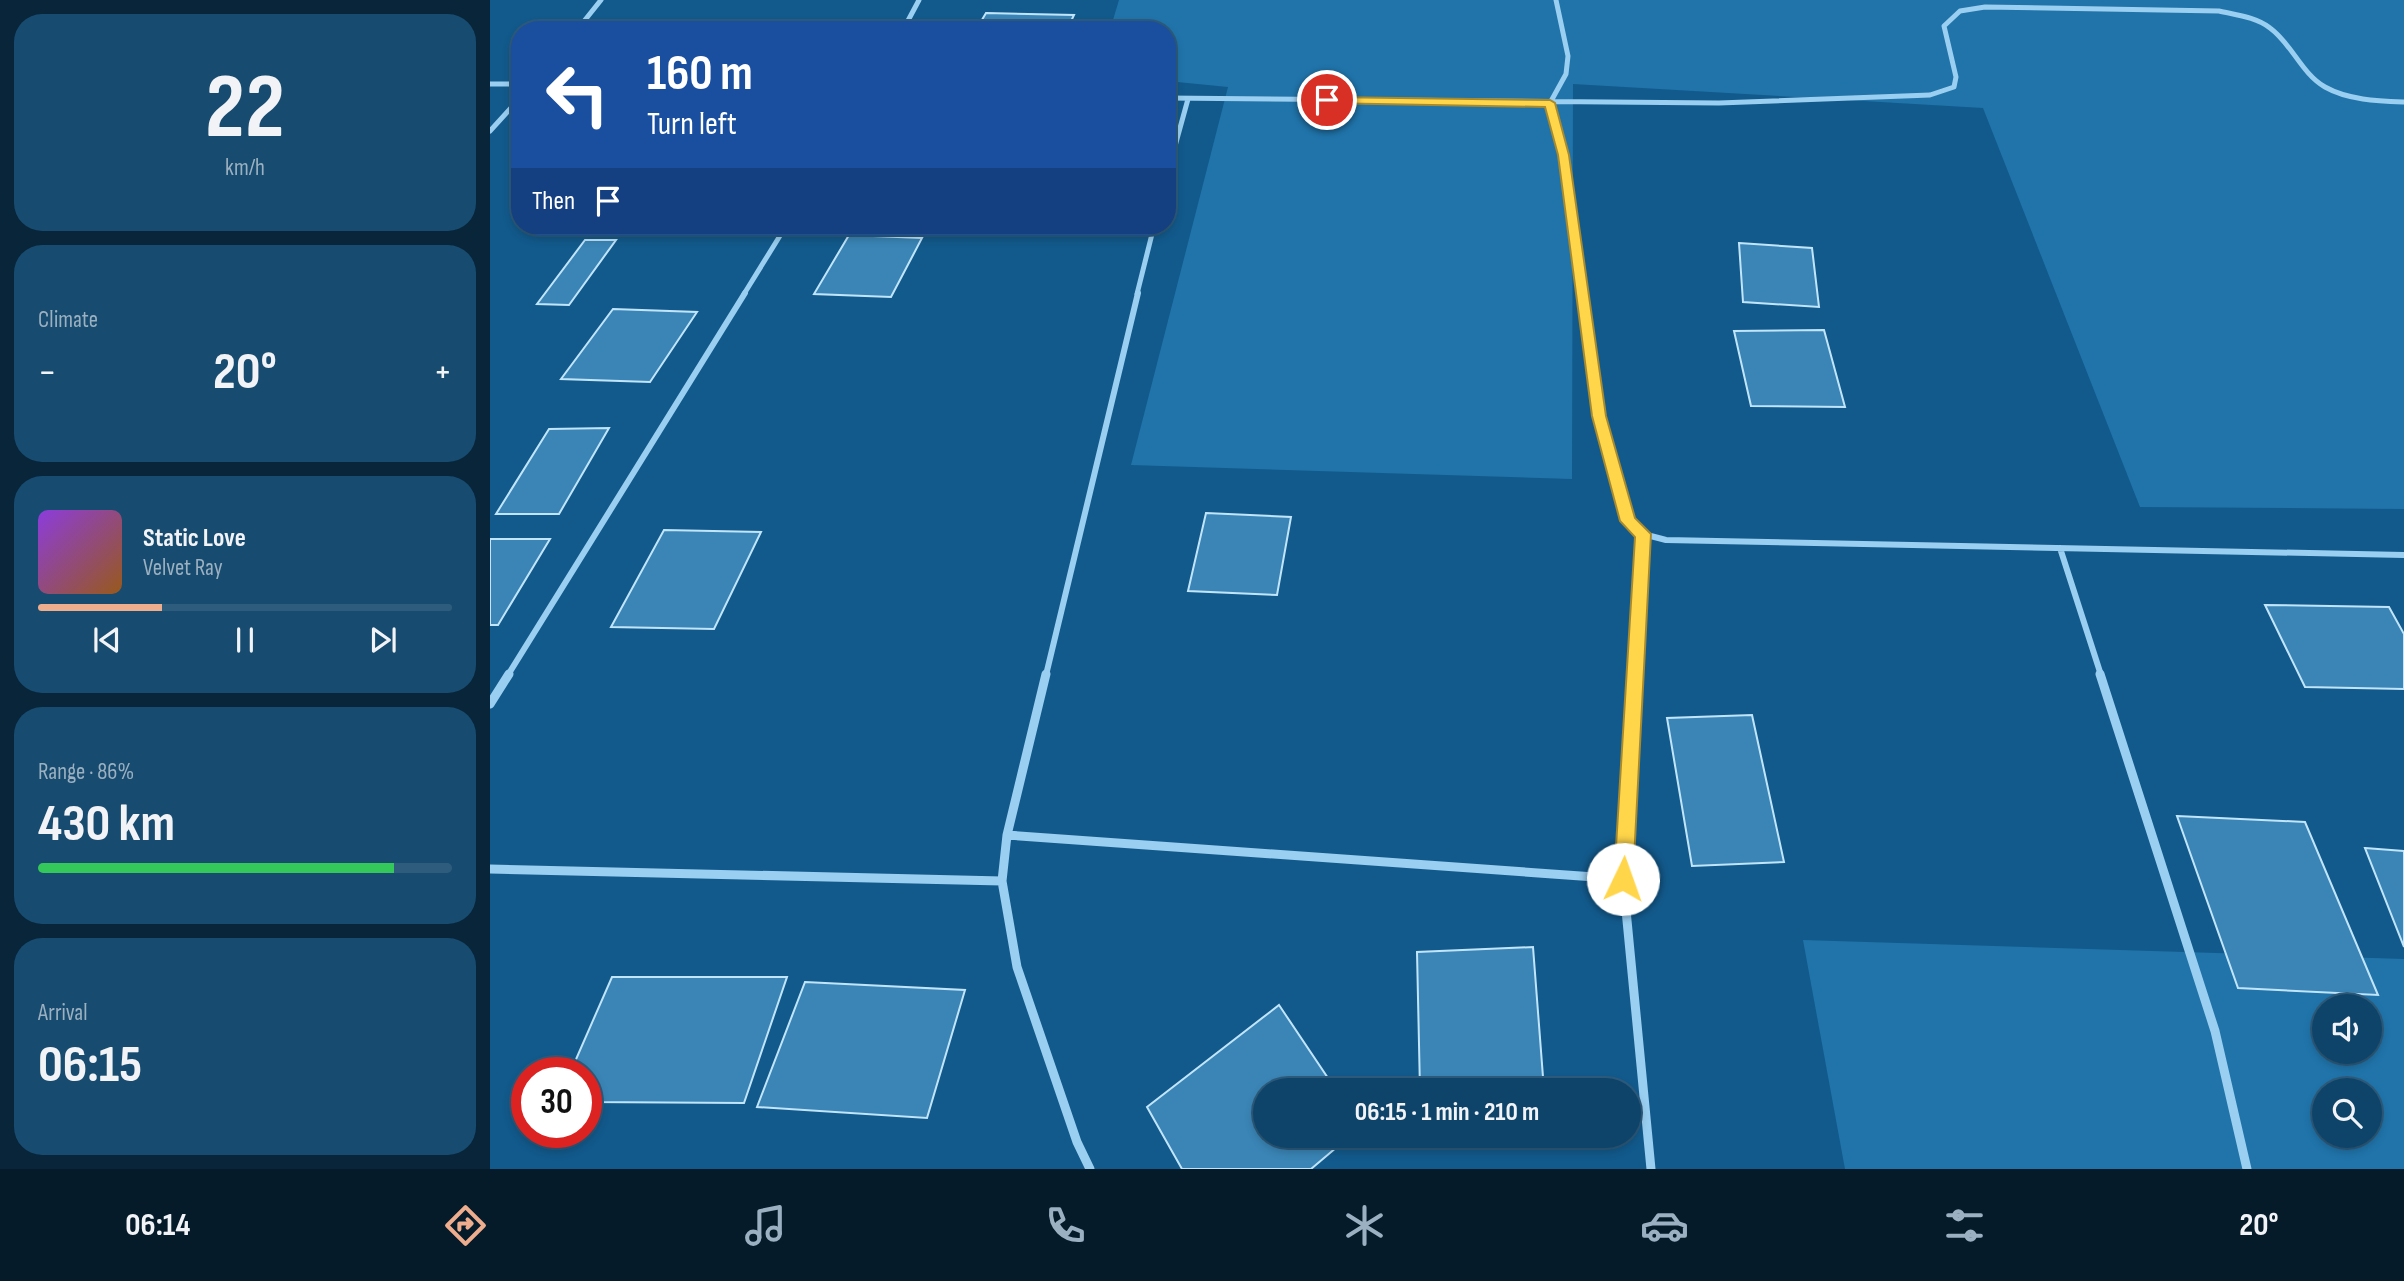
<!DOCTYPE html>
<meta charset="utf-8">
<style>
body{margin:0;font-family:"Sofia Sans Condensed",sans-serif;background:#174b6f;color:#f1f3f6;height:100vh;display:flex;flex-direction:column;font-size:26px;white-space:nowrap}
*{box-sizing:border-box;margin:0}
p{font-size:23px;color:#9bb0c0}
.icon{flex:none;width:38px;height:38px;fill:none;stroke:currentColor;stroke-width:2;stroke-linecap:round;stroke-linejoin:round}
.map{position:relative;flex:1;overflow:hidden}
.drawer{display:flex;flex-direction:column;gap:14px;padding:14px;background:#08253a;width:490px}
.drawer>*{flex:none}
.top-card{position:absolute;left:21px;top:21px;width:665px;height:214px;border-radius:28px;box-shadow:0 4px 10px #0003,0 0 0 2px #2e5c7d;background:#1a4fa0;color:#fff;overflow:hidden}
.buttons{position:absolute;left:1822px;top:994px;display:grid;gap:14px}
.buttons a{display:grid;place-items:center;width:70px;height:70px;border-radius:50%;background:#0e4469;box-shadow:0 4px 10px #0003,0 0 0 2px #2e5c7d;font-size:35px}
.speed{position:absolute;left:21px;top:1057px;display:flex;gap:14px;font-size:35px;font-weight:700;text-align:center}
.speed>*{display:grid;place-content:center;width:91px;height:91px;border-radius:50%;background:#0e4469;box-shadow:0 4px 10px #0003,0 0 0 2px #2e5c7d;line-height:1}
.speed .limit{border:10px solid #d22;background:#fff;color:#111}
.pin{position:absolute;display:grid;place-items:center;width:60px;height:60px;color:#fff;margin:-30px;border:4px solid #fff;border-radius:50%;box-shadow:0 2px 7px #0007}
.me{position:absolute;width:77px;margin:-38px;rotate:3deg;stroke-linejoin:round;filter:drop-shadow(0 0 5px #0008)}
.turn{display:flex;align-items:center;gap:24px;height:147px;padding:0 21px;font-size:32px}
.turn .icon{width:91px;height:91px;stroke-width:2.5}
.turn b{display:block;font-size:49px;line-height:60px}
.then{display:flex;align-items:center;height:66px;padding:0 21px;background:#0003;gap:14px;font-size:26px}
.big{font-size:52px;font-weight:700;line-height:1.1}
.drawer .tile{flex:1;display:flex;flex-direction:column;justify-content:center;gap:10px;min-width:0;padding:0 24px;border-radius:28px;background:#174b6f}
.drawer .dial{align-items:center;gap:0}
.dial b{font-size:91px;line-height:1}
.song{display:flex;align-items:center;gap:21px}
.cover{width:84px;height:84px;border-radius:10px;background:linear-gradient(135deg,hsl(270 70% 55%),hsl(30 70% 35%))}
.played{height:7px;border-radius:4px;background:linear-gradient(90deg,#eead8d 30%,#2e5c7d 30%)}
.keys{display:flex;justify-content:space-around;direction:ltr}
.heat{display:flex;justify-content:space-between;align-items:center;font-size:38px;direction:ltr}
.charge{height:10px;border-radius:5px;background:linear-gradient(90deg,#34c759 86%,#2e5c7d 0)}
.trip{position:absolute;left:763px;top:1078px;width:388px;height:70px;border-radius:35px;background:#0e4469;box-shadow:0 4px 10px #0003,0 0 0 2px #2e5c7d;font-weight:700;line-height:70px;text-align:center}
.tab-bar{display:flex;height:112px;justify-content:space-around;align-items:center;background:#061b2a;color:#9bb0c0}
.tab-bar .icon{width:49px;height:49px}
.tab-bar .current{color:#eead8d}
.tab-bar b{font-size:32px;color:#f1f3f6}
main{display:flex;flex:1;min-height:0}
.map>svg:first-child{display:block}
</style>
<main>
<section class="drawer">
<div class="tile dial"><b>22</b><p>km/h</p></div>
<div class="tile"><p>Climate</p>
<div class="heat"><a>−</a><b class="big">20°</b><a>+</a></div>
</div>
<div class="tile">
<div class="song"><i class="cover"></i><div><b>Static Love</b><p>Velvet Ray</p></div></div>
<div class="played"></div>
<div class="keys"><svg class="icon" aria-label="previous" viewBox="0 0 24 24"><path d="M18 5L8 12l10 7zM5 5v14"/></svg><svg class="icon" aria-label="pause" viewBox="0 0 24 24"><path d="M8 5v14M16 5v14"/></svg><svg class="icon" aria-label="next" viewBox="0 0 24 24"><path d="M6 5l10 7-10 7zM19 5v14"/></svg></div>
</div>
<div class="tile"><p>Range · 86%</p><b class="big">430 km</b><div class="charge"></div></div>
<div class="tile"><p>Arrival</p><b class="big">06:15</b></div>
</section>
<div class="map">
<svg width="1914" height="1169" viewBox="0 0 1914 1169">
<rect width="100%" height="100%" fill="#125a8c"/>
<path fill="#2074aa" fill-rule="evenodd" d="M629,0h1285v509l-264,-2 -157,-399 -410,-24 -1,395 -441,-14 97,-378 -61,-6v-51h-57z
M1313,940l601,19v210h-559zM1834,1006h46v46h-46zM1834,1090h46v46h-46z"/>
<path fill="#3a85b6" stroke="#c1e5fc" stroke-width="2" d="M496,13l88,2 -7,15h-91z
M359,235l73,3 -31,59 -77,-3z
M95,240h31l-47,65 -32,-1z
M1249,243l73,5 7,59 -76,-5z
M123,309l84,3 -47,70 -89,-3z
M1334,330l21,77 -94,-1 -17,-75z
M119,428l-50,86h-63l53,-85z
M716,513l85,4 -14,78 -89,-4z
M174,530l97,2 -47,97 -103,-2z
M0,539h60l-52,86h-8z
M1775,605l124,2 15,27v55l-99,-2z
M1262,715l32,147 -92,4 -25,-148z
M1687,816l128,6 73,173 -140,-7z
M1875,848l39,3v96z
M1043,947l11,143h-124l-3,-138z
M122,977h175l-43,126 -158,-1v-29h-16z
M315,982l160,8 -38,128 -170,-11z
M789,1005l57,85h-71v46h85l-39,33h-129l-35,-62z"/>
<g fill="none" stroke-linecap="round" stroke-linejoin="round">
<path stroke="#9acff1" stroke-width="5" d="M1066,0l12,56 -2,18 -16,29 14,52 19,139
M87,30l24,-30
M413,30l16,-30
M0,84h30
M677,98l552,5 211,-8 24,-8 2,-10 -12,-51 16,-15 25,-4 234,4c17,4 37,6 51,17 22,16 31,45 55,59 23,13 53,14 79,15
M0,131l30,-33
M677,175l21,-76
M254,294l42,-68
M647,294l17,-68"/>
<path stroke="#9acff1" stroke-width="6" d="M1092,293l17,123 29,105 15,13 23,6 738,15
M1570,548l41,127
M18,675l237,-382
M556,675l92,-382
M1145,675l8,-141"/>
<path stroke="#9acff1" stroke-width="9" d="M556,674l-39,161 -5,46 15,86 60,175 13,27
M1610,674l115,357 32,138
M0,704l19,-30
M517,835l616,44 12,-205
M0,869l512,12
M1133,879l28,290"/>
</g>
<path fill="#ffd54a" stroke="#a68a30" stroke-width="2" d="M837,97l223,3 5,3 14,52 37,261 29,102 16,16 -18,345 -3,6 -7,3 -6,-3 -3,-6 21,-342 -15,-16 -28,-105 -34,-261 -13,-48 -222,-4v-5z"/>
</svg>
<div class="buttons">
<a><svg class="icon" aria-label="sound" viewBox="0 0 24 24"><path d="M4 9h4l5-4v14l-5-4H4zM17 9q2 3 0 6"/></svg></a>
<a><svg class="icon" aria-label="search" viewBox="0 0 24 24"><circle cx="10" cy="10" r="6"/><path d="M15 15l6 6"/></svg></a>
</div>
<div class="speed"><div class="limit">30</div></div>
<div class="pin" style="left:837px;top:100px;background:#d93025"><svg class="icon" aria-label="arrive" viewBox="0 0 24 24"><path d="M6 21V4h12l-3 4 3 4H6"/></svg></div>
<svg class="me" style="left:1133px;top:879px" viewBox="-20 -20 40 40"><circle r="19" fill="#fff"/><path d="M0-13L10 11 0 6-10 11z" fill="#ffd54a"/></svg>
<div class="trip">06:15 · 1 min · 210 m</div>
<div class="top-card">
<div class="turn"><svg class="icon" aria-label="left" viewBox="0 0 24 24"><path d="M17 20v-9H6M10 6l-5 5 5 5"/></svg><div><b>160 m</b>Turn left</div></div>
<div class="then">Then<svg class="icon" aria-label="arrive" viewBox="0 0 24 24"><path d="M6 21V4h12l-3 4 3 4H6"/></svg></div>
</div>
</div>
</main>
<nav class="tab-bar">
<b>06:14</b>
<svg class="icon current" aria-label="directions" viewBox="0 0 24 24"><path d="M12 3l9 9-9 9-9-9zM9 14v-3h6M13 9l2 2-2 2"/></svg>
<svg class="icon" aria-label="music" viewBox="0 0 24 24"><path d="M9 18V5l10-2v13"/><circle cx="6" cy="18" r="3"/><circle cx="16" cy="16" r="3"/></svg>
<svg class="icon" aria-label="phone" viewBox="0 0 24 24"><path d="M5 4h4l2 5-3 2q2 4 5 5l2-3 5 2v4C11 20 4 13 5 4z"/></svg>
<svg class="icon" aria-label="climate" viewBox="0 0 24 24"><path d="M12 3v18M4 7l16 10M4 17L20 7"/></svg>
<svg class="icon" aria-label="car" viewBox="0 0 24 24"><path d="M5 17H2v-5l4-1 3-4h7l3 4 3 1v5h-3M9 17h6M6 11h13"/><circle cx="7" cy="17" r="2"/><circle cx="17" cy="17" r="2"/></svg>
<svg class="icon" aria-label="filters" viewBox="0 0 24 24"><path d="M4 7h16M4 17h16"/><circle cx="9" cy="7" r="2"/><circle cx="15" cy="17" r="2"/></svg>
<b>20°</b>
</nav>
